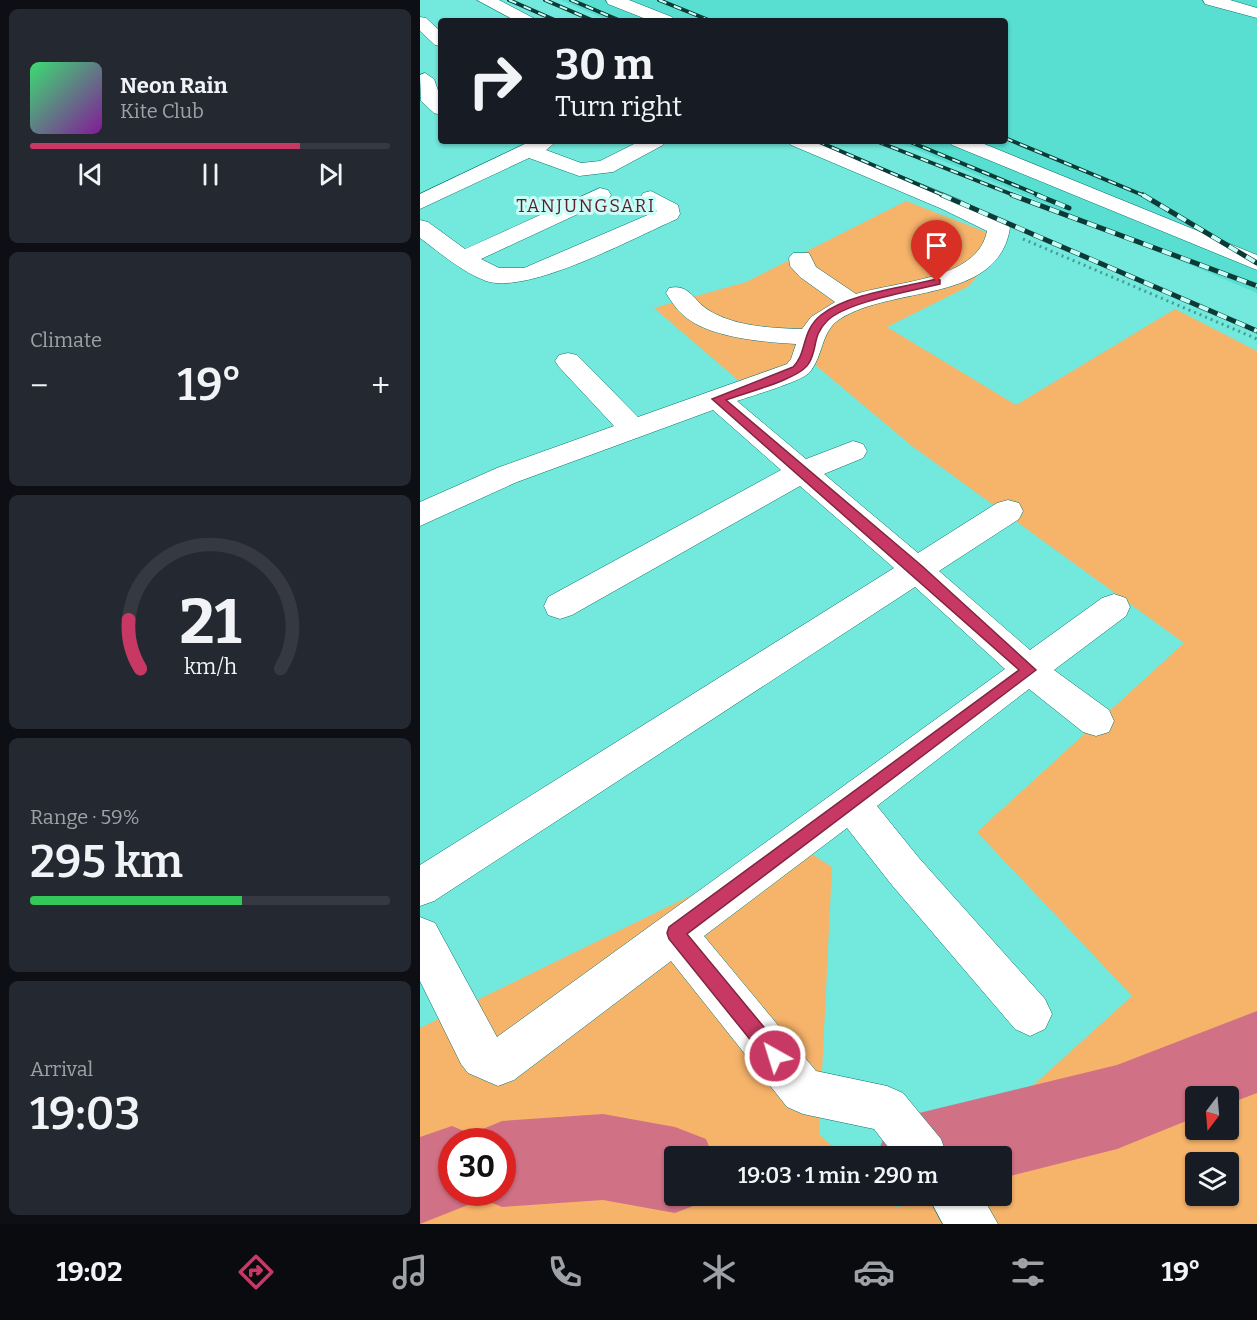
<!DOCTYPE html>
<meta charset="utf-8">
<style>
body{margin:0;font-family:Bitter,serif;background:#242831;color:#f1f3f6;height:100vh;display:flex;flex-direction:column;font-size:22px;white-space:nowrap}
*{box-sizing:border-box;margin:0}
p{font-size:20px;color:#9ea1a6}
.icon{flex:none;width:33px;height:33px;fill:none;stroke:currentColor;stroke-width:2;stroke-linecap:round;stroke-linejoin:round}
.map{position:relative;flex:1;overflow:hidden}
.sheet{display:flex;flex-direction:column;gap:9px;padding:9px;background:#0d0f14;width:420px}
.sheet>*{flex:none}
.top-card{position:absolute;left:18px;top:18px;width:570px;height:126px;border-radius:6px;box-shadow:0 2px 4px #0004;background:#171b24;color:#f1f3f6;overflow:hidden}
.needle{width:39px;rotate:196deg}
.tools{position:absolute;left:765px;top:1086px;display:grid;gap:12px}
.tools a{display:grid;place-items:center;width:54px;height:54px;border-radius:6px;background:#171b24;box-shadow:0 2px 4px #0004;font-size:30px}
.speed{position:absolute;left:18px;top:1128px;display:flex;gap:12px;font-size:30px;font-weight:700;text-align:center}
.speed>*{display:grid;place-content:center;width:78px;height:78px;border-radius:50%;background:#171b24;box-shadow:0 2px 4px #0004;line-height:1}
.speed .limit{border:9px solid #d22;background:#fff;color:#111}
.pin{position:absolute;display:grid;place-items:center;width:51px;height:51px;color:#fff;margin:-62px -26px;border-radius:50% 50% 50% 0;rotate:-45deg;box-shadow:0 0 6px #0007}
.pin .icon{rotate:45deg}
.me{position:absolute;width:66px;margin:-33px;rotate:321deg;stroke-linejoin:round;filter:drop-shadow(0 0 4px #0008)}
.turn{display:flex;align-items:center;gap:21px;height:126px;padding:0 18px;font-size:27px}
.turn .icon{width:78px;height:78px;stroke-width:2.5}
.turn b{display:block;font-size:42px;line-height:51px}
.big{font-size:45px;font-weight:600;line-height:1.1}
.sheet .widget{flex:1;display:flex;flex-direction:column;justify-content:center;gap:9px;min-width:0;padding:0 21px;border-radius:9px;background:#242831}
.sheet .dial{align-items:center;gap:0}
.dial svg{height:156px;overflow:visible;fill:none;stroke:#363941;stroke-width:7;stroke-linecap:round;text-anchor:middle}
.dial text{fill:#f1f3f6;stroke:none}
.song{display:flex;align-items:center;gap:18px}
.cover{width:72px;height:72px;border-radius:9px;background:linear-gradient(135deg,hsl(140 70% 55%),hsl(290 70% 35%))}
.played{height:6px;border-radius:3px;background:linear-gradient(90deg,#c73964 75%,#363941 75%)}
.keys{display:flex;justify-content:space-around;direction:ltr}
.heat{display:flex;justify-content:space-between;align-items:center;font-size:33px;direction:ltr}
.charge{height:9px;border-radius:4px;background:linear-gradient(90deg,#34c759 59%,#363941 0)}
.trip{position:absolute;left:244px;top:1146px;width:348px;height:60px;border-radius:6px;background:#171b24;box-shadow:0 2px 4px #0004;font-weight:600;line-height:60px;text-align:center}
.dock{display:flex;height:96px;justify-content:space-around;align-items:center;background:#090b0e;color:#9ea1a6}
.dock .icon{width:42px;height:42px}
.dock .on{color:#c73964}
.dock b{font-size:27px;color:#f1f3f6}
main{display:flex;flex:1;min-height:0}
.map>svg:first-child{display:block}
</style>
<main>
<section class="sheet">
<div class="widget">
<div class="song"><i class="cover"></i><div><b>Neon Rain</b><p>Kite Club</p></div></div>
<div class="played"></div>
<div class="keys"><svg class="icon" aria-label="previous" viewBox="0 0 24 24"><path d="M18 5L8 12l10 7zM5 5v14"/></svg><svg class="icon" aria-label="pause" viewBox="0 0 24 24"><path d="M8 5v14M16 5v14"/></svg><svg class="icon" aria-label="next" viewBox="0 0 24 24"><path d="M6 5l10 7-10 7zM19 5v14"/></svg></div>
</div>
<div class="widget"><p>Climate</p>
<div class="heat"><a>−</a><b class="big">19°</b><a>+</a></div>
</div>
<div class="widget dial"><svg viewBox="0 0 100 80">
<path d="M14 69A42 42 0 1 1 86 69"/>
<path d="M14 69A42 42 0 0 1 8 44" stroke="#c73964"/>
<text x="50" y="56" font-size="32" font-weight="700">21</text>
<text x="50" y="72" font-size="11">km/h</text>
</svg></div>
<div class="widget"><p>Range · 59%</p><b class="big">295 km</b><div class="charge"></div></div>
<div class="widget"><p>Arrival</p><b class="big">19:03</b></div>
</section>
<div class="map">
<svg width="837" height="1224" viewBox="0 0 837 1224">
<rect width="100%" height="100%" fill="#73e8dc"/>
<path fill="#58dfd2" d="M140,0h697v293l-361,-152h109v-120h-395z"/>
<path fill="#f6b36a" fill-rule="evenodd" d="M486,201l100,39 -37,46 -82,41 129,78 159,-96 82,42v873h-837v-196l376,-184 36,23 -13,267 24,22h-168v40h210l13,12 14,-12h90v-40h-47l177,-160 -155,-164 207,-189 -272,-197 -99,-83 -61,29 -98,-84 92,-26zM776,1096h32v34h-32zM32,1142h50v50h-50zM776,1162h32v34h-32z"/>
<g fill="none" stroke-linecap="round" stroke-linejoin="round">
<path fill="#d17186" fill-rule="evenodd" d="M837,1011v82l-29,11v-8h-32v21l-79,32 -115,29v-22h-126l13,-30 30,-13 198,-48z
M183,1114l72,13 31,12 7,17h-38v40h33l-2,5 -31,12 -72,-13 -101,7 -19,-8 -63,25v-87l32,-11 19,8 31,-13zM32,1142h50v50h-50z
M490,1196h23l-14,3z"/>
<g stroke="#05736b" stroke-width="1">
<path id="minor" d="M57,0h22l40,21h-23z
M186,0h23l43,17 3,4h-24l-43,-17z
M783,0h27l27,8v10l-52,-14z
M0,17l6,1 15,14v14l-6,-1 -15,-14z
M5,73l9,6 7,20v16l-7,-2 -13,-12 -1,-26z
M111,141h26l-11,9 35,13 19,-2 40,-20h26l-3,4 -50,27 -34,4 -50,-18 -109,51v-15z
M368,141h28l142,58 49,24 3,5c-12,76 -117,57 -170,91 -20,13 -16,37 -31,54 -9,9 -58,23 -72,28l69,58 47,-18 10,3 4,7 -4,7 -39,16 94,79 79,-50 11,-3 11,3 4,8 -4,8 -80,52 91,79 72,-52 12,-4 12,4 4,9 -4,9 -72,54 55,40 5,11 -5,11 -13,4 -13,-4 -54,-43 -152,117 42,52 126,141 7,15 -7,15 -15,7 -15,-7 -124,-145 -44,-56 -143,108 112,135 71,15 16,7 38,46 6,17h-52l-21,-27 -71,-15 -16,-7 -116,-146 -157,119 -16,6 -30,-13 -7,-9 -41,-83v-64l15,6 62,114 508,-368 -90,-82 -481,314 -14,5v-41l474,-297 -94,-82 -228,129 -12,4 -12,-4 -4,-9 4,-9 233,-127 -68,-60 -196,72 -97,44v-24l77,-34 117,-42 -55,-59 -4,-6 4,-6 9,-2 9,2 61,62 149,-53 4,-5 5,-15c-32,-2 -88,-6 -113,-29 -7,-6 -12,-14 -17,-22l3,-5c21,-5 25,14 41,23 27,16 63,17 92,18l9,-12 24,-15 -35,-25 -10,-11 -1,-8 4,-5h16l7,14 40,27c41,-13 122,-14 131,-63l-45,-22 -151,-64z
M529,141h28l280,114v15l-305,-125z
M180,188l8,2 3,5 -3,5 -127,59 18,9h25l133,-57 -17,-13 3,-5 8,-2 27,14 2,9 -3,5c-44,19 -148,76 -191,62 -24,-9 -46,-28 -66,-43v-18l8,2 37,27z
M508,1196h54l16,28h-55z"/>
</g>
<path stroke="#469c93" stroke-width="3" stroke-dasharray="2 4" stroke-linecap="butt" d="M603,239l234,100"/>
<use href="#minor" fill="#fff" fill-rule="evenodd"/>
<g stroke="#0c3b37" stroke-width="4">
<path id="rail-far1" d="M89,0l48,21
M125,0l49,21
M151,0l50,21
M239,0l52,21
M585,138l140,58
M397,141l128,55
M456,141l140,55
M488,141l133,55"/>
</g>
<g stroke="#0c3b37" stroke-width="5">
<path id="rail" d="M522,195l315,136
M592,195l245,91
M617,195l32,13
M723,195l114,68"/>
</g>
<use href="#rail-far1" stroke="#c9fef7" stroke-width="2" stroke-dasharray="8" stroke-linecap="butt"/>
<use href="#rail" stroke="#c9fef7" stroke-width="4" stroke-dasharray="10" stroke-linecap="butt"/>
</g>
<path fill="#c73964" stroke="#812541" stroke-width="1.5" d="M517,279l3,1v4c-28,7 -94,18 -113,37 -15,15 -9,27 -18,42 -8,16 -65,30 -83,37l196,166 114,104 -349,264 95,115 2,7 -2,7 -7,2 -6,-2 -100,-124 -2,-6 2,-6 350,-257 -307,-271 81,-32c14,-13 8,-36 28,-52 26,-21 83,-28 116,-36z"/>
<g text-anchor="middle" stroke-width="6" stroke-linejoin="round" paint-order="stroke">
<g font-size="18" letter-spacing="1.5" fill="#601c2f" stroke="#c9fef7">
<text x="166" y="212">TANJUNGSARI</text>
</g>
</g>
</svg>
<div class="tools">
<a><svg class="needle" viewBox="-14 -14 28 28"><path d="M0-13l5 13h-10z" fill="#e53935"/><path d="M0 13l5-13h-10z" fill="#9ea1a6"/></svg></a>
<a><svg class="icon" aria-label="layers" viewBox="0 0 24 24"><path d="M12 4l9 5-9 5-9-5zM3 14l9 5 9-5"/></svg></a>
</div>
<div class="speed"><div class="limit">30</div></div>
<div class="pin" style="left:517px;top:282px;background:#d93025"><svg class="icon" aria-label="arrive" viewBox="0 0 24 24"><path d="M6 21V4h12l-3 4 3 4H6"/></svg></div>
<svg class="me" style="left:355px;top:1056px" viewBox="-20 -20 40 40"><circle r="17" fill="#c73964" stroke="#fff" stroke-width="3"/><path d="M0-11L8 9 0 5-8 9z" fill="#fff"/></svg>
<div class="trip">19:03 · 1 min · 290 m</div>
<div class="top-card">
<div class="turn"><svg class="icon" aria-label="right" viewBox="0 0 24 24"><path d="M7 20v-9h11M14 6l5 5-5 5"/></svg><div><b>30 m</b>Turn right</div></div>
</div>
</div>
</main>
<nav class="dock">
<b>19:02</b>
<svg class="icon on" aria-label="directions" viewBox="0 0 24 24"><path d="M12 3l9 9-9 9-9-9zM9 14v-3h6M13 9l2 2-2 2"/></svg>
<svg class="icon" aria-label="music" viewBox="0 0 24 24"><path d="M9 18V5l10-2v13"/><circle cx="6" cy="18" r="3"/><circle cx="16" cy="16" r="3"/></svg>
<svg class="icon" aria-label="phone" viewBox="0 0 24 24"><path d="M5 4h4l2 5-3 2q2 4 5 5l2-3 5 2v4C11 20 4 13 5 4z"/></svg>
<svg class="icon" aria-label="climate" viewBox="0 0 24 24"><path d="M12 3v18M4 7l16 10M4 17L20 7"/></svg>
<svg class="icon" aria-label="car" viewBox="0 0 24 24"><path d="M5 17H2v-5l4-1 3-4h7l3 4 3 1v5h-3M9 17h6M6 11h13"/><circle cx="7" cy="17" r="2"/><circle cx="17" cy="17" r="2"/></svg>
<svg class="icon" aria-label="filters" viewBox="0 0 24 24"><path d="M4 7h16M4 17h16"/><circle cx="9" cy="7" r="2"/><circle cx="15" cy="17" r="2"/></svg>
<b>19°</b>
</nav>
